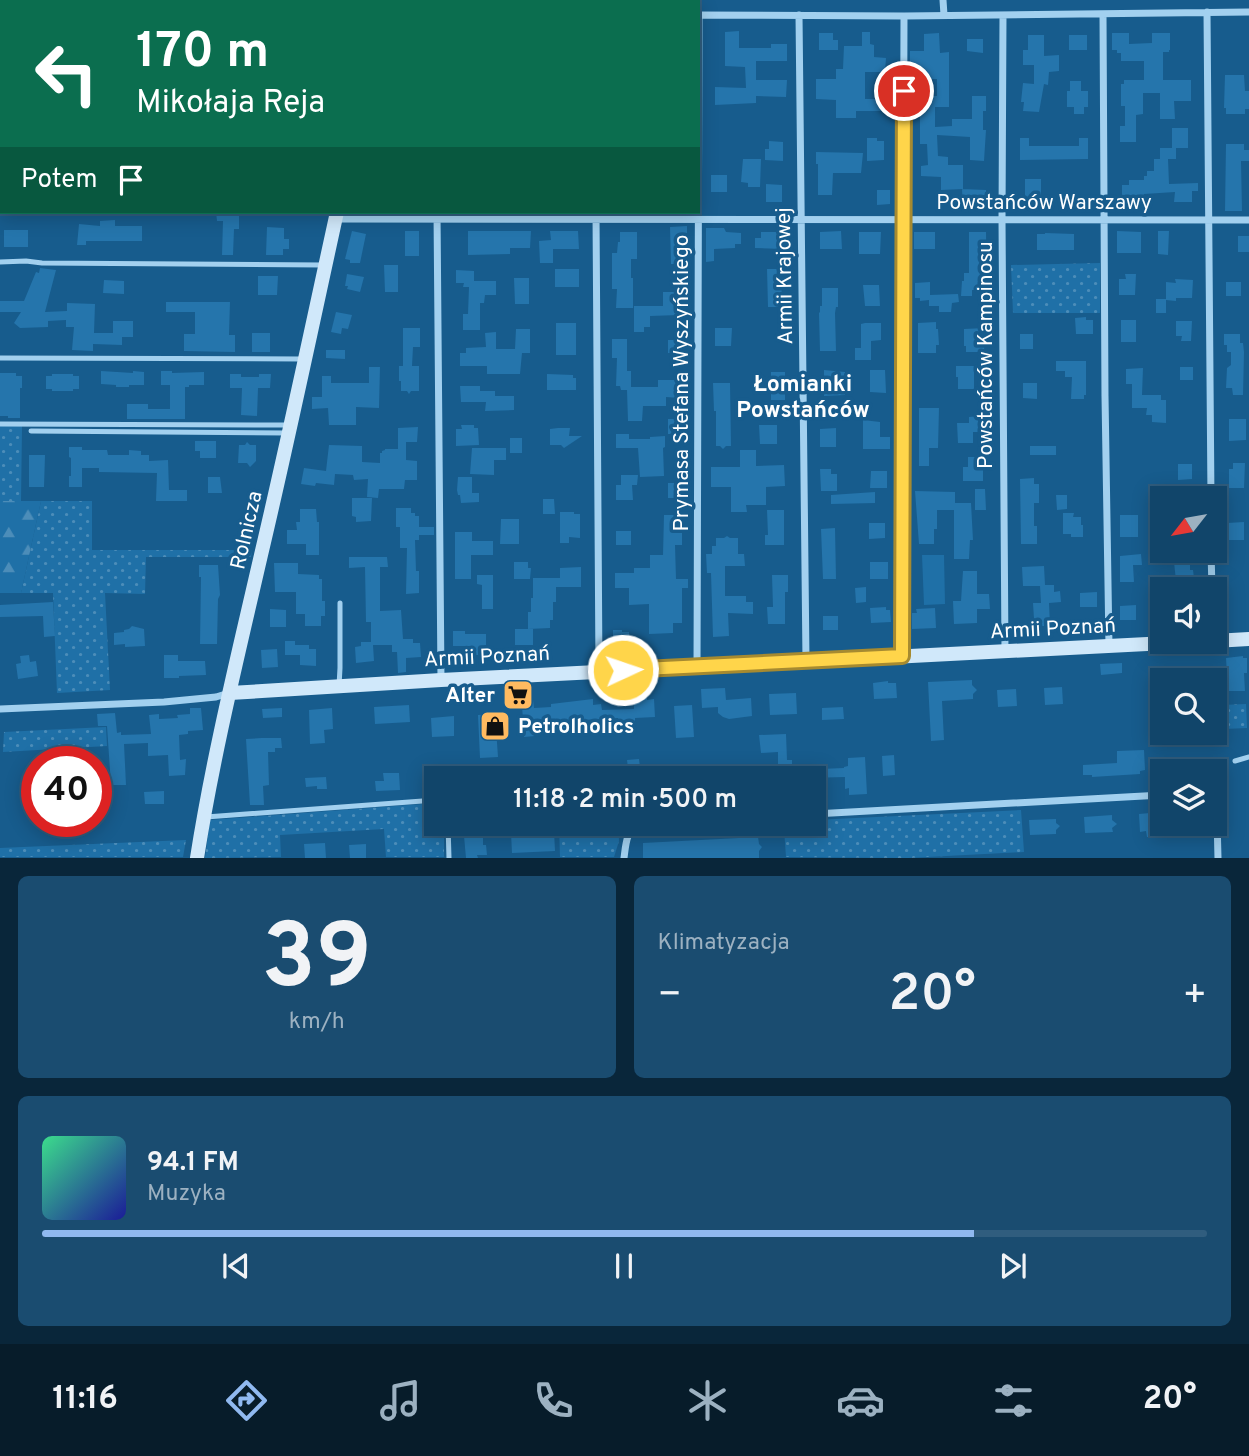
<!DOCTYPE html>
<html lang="pl">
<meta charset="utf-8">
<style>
body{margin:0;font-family:Overpass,sans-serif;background:#1a4c70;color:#f1f3f6;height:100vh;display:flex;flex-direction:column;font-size:26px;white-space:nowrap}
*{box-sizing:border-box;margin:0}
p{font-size:23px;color:#9cb1c1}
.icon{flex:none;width:38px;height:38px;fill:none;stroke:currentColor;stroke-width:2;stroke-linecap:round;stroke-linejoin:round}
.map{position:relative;height:858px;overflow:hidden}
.sheet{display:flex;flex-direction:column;gap:18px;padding:18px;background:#09263a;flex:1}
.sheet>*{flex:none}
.top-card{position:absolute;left:0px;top:0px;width:700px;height:214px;box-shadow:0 4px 18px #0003,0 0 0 2px #305d7e;background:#0b6e4f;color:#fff;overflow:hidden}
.needle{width:46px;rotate:239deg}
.tools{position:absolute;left:1150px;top:486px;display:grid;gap:14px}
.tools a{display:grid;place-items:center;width:77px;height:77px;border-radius:0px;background:#11456a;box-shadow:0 4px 18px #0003,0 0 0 2px #305d7e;font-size:35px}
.speed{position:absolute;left:21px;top:746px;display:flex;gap:14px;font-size:35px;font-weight:700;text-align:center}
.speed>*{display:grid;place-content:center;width:91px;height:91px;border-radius:50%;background:#11456a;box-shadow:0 4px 18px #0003,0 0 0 2px #305d7e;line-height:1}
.speed .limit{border:10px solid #d22;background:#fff;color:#111}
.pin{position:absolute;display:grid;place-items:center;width:60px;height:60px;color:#fff;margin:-30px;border:4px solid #fff;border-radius:50%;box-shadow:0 2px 7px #0007}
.me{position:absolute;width:77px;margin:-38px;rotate:87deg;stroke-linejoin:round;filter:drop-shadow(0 0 5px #0008)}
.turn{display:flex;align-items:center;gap:24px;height:147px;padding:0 21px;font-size:32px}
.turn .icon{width:91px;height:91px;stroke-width:2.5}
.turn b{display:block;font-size:49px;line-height:60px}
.then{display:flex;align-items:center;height:66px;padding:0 21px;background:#0003;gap:14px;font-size:26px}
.big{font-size:52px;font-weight:600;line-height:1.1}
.sheet .widget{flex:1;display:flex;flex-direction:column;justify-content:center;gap:10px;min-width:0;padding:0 24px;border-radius:10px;background:#1a4c70}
.sheet .dial{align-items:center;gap:0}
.dial b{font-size:91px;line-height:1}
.song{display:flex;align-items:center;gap:21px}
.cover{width:84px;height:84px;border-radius:10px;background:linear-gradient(135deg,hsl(150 70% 55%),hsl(240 70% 35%))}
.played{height:7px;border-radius:4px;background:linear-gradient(90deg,#90b9f0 80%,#305d7e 80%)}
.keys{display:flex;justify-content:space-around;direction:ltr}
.heat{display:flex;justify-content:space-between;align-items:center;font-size:38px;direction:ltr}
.sheet .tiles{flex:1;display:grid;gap:18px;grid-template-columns:1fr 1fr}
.widget:last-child{grid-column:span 2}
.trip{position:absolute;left:424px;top:766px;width:402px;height:70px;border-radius:0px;background:#11456a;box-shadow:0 4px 18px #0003,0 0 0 2px #305d7e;font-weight:600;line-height:70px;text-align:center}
.menu{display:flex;height:112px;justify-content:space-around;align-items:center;background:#071c2a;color:#9cb1c1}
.menu .icon{width:49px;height:49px}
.menu .on{color:#90b9f0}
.menu b{font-size:32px;color:#f1f3f6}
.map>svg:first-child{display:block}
</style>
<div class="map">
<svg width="1249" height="858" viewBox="0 0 1249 858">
<defs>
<pattern id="grass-dots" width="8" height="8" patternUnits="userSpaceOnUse" patternTransform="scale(1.75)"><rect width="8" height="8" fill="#1f70a7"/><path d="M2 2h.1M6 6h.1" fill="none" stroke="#4c8db9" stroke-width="1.8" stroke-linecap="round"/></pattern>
<pattern id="forest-firs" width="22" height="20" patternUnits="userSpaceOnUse" patternTransform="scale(1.75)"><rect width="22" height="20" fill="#1f70a7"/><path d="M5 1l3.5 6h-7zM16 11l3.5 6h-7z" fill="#4c8db9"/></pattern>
</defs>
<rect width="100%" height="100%" fill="#175c8d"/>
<path fill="url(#grass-dots)" d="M1100,263v50h-87l-2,-48z
M0,426h22l-1,75h-21z
M41,501h51v49h160l-1,7h-105l-1,37 -40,-1 5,97 -53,3 -4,-100h-32z
M1246,704l1,24 -23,1 -2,-24z
M106,727l1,19 -104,6 1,-20z
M436,803v21h8v33h-58l-2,-28 -104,6 1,22 -76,1 5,-38z
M1021,810l3,42 -116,6 -122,-1 -2,-29 -3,-4h33v-4z
M559,824h59l1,17 -5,16h-54z
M186,840l-3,17h-183v-9z"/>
<path fill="url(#forest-firs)" d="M0,501h41l-20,92h-21z"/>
<path fill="#1f70a7" d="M922,555h22l1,49 -21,1z"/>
<path fill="#2575ac" d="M739,31v17h32v-4h16v17h-31v19h31l-1,17 -30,-1v7l-41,2v-18l31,1 -1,-21 -20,-1v-34z
M862,32h8v12l4,1v12l12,1 -1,14h-20v27h23v12h-32v7h-20v-18l-20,-1v-20h20v-10h7l1,-23h18z
M819,33h14v7h5v10h-19z
M939,33l1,20 9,-1v55h-14v20l17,-1v-7h20v-23h14v15h-3v19h3l-2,31 -14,-1v-23l-33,-2 1,21 10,1v8h15v24l-22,1v-13l-20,-1v-10l7,-1 -1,-21h-7v-31h-3v-14h4v-3h16v-17h-22l-1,-11h-4v-17h14v-17z
M1112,33h17v11l23,-1v-10h18v17h-1v2h-6v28h28v21h-17l1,18h-15v-26h-17v21l-7,1v27h-16v-16h5v-20h-4v-22h3v-4h20v-19h-23v-8h-4v-3h-5z
M1028,35h16v21l15,-1v16l-10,1 -1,13 -4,-1 -5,28 -16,-1 1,-9h-3l2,-19 11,1v-19h-11v-15h5z
M1069,35h18v15h-18z
M967,39h16v14l-16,-2z
M1225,75h19l1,16h4v18h-4v5h-19v-6h-2z
M1070,81h11v10h7v16h-4v7h-10v-7h-7v-16h3z
M1172,128h16v20h-12v11h-8l1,25 29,-1v8h-6v11h-18l1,-10 -31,2v8h-22v-17h7v-5h15v-4h3v-5h7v-12h6v-11h12z
M867,138h10v3h7v19l-17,1z
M1020,138h9v8h50v-8h9v21l-68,1z
M769,141l14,1v19l-18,-1v-11h4z
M1226,144h18v6h5v11h-8l1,50h-17z
M816,152l47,1 -2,20h-28l-1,22h-14v-31h-2z
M743,159h18l-1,28h-12v-4l-7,-1z
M711,175h16v17h-16z
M1025,179h16v25h-16z
M766,184l16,1v17h-16z
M962,189l24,1v15h-12v4h-11z
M877,190h13v14l-13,1z
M216,212h23v17h-5l-1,26h-11l1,-34h-6z
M115,220v6h27v15h-56v4h-9l2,-21 21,2v-5z
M687,226v33h-6v5h-10l-1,-37z
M267,227l17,1v11h5v10h-6v6h-17z
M706,228h18l2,4 15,1v11h-6v4l-21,1v12l-8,1z
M4,230h24v17h-24z
M352,231l14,3 -6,29h-10v-3l-5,-1z
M405,231h14v25h-14z
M468,231h63l-1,17h-20v6l-42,1z
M550,231h28l1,18h-26v14h-13l-1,-22 12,-1z
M841,231l1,18h-22v-17z
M1117,231l24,1v21h-24z
M1158,231h11l-1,24 -10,-1z
M620,232h17v27h-6v19h2v30h-17l1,-19h-5v-36h5l1,-11h2z
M761,232h21v17l-27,-1v-10h6z
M859,232h22l-1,22h-21z
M914,232h21v17h-21z
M969,232h17l1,57 -15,1v6h-11l1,-15h2v-8h5z
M1045,233l29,1v16h-37v-16h8z
M1238,236h11v16h-11z
M384,265h14v27h-13z
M40,268l16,2 -11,42 22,-1v-8l28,1 -1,29h19v-12h20v16h-11v8l-29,-1v7l-21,-1 2,-23h-8v-7l-18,1v6l-28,1 -6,-5 7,-11h-21v-11h24l12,-29 3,1z
M555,269h24v18h-24z
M767,269h14l1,38h-14z
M456,270l18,1v10h22v14h-11l-1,8h-4v27h-17v-16h5l1,-27h-6l1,-4h-8z
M347,274l17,3 -4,15 -13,-3 1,-3h-3z
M1125,274h11l-1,21h-16v-16h7z
M258,276h20l-1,19h-19z
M514,278h15v26h-14z
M1175,279l18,1 -1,18h-16v3l-10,-1v13h-10v-14h10v-17l10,1z
M104,280l20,1v13l-21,-1z
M930,282v13l28,-1 1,8 -7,1 -1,9h-12v-6h-10v-6l-9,1v-3h-5v-15z
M1226,282h15v14h-15z
M863,285h16l1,21h-15z
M822,288h16v19h-2l-1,6 1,38h-16l-1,-38 1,-1v-6h2z
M663,292h18l1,15h-4l1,8 -29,1v11h-6v5h-10v-26h29z
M166,302h64l-1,33h6v17l-51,-1v-17h11v-22h-29z
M336,312l16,3 -4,14 -6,-1 -1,6 -10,-2z
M1086,317v3h7v14h-17l-1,-16z
M1121,320h15v22h-15z
M1176,321h16l-1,20h-10l1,-5h-6z
M936,322v7h2l1,16h-3v8h-18v-30z
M556,323h20v32h-20z
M865,323h16v17l-10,1v19h-16v-12h6v-24z
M403,328h17v19h-7l-1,19h7v25h-8l-2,3 -2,-3h-6v-10h-2v-15h4z
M715,328h17l-1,18h-16z
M985,328l-1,24h-18v-6h-2v-17z
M516,329h14v24h-8l-2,21h-33v-8h-27v-13h6v-5l20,-1 -1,-14 11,-1v17h19z
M252,333h18v19h-18z
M1020,334h13v15h-13z
M1224,334h16v9h3l1,9 -1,43h-10l-1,-7h-6l1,-20 4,-3v-13h-4v-7h-3z
M612,339h15v32h4v16h27v-7h22v18l-14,-1v9h-23l-1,15h-14l-1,-31h-6l-1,-4h-4l1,-28h-5z
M668,340h15v13h-15z
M326,350h19v9l-19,-1z
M1056,361h30v34h-2v4h-13l1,-22h-7v-6h-9z
M956,366h18v23h-16v-12h-2z
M369,367h11l-1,41 -23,-1v18h-27l-1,-17 -16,1v-12h10v-21h9v7h38z
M1180,367h13v13h-13z
M1143,368l-1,27h19v5h5v23l-14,-1v-7h-6l1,-7h-15v-24h-6v-15z
M824,370l21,2v23l-21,1v-7h-3v-5l1,-6h2z
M870,370h15l1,23 -16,-1z
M101,371l32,2v-2l11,1v13h-15v2h-13v-2l-15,-1z
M161,371h11v2l32,-1v13h-15v2h-4v32h-58v-15h21v5h22v-24h-9z
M771,372h14v28h-14z
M0,373h16v3h6v12h-2v30h-12v-2h-8z
M52,374h21v2h6v13h-6v2h-21v-2h-6v-13h6z
M230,374h11v3h18v-3h12l-1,14h-12l-1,28 -16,-1 1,-27h-12z
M547,374l26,1v3h3v12h-29z
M713,383h17l1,63h-5l-3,3 -3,-3h-4v-35h-2z
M1023,383h14v16l-14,-1z
M460,386h20v5h15v5h19v14l-29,1 1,-9h-25z
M919,408h20l-1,40h-9v18h-10z
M982,416l1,16h-10v11h-15l-1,-20h12v-6z
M668,419h16v15h-16z
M1229,419h17v21l-17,1z
M863,420l17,2v15h10v12h-27z
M461,425h13v3h4l1,17 -23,1v-17h6z
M759,425h18v19h-17z
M418,427l-1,15h-11v18l11,1v19h-12l-1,9h-25l-1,9 -11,-1 1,-18 -14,1 -1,-5 -18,-1 -1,11 -18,-2 -1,3 -14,-2 3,-16 22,3 3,-26 33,1v16l18,1v-10h2v-2l3,-1v-1h13v-21z
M558,428h12l-1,8h13l-18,12 -3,-3h-11v-16z
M836,428v19h-16v-18z
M616,434h13v5h21v-2l15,-1v11l-2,1 1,28 -24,1 -2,-29h-22z
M510,438h12v15h-12z
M195,441h21v17h-16v-7h-5z
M247,442l3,3h6v16l-6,6 -3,-4h-9l1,-18h6z
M1030,446h26v9h-26z
M69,447h13v3h25l1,5h21v-5l12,1v4h8v6l19,-1 1,30h18v11h-31l1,-28 -58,-1v-4h-17v19h-13v-11h2v-18l-2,-1z
M472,448h34v12h-12v15l-24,-1z
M740,450h16v16l28,-1 1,21 -19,1v18h-20l1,7h-16v-25h-20v-20h29z
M29,455h16l-1,32h-15z
M968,457h12v7h3v17h-20v-14h5z
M1233,463h12l-1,25h-15v-19h4z
M1178,464h14v15l-14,1z
M820,469h11v5h6v17h-16z
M871,471h16v17h-17z
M621,475h17l-1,10h-5l1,15h-17v-15h5z
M208,477h12l2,16h-14z
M458,477h14v16h7v9l-18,1 -1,-8h-2l-1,-5z
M1034,478v6h5v19h-5v23h3v18h-16l-1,-65z
M668,483h12v15h-12z
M975,489h10l1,21h-11z
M915,491l40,1v11h16l2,37h-3l-1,19h-15v-49h-17v19h-3v15h-15z
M875,492v11l-44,1v-9z
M1056,495h11v14l-10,1z
M352,498h20l-1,23 -15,1v-5l-4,-1z
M543,499h11l1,15h-12z
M396,508h15v5h4v3h4v11h15v8h-15v5h-4l1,31h3v22l-13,1 1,-46h-7v-21h-4z
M300,509h16l1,13h2v33h-13v-11h-19v-14h10l-1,-8h4z
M767,510h17v35h-19v-10h3z
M560,512h14v2h6v24l-11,-1v6h-9z
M1063,513h11l-1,4h8v8h2v12h-12v-3h-8z
M664,515h18v30h-7l1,34h12v9h-6v35h-9v10l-24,1v-30l-20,1v-17h-14v-15h19v-5h16v-13h13z
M1120,515h18v22h-18z
M501,519h18v25h-19z
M1244,522v18h-16l-1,-17z
M869,523h16v15l-16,1z
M835,528l1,51h-13l-2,-50z
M616,531h15v14h-15z
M455,532h17v9h21v14h-22v24h-16z
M727,536l3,2h8v16h6l1,12h-20v30h21v6h7v12l-25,-1 1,23 -16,1 -2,-64h-4l-1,-19h6v-8h4v-8h8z
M1141,554l1,11h-9l1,17h-14v-26z
M349,557h38l1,10h-8v44l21,-1 2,29h10v4h7l1,14 -15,1v14l-8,1 -1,-21h-5v-7h-19l1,16 -18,2 -1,-16 6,-1v-4h10v-20h-5l-1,-55 -16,1z
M1190,561v9h3l1,8h-3v4l-6,1v7h-8l-3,-28z
M514,562h14v6h3l-1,11h-16z
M870,562h18v17h-18z
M274,563h24v11l21,1v4h3v22h3v15h-4v10h-16v-12h-9v-22h-21z
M199,565h19l2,30 -2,4 -1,45h-17l1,-67h-2z
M1044,566l1,19h9v7l6,-1 1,11 -12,1 1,23h-9v-7h-7l-1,-16h8l-1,-17h-17l-1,-19z
M581,567v20h-25v15h-3v18h-3v8l-22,1v-17h3v-14h2v-20h27v-10z
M963,571h14v23h12l1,15h-13v14l-23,1 -1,-23h8z
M477,575h16v34h-11v-24l-5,-1z
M772,575h16v17h-3v32h-17l-1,-17h6z
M866,587v15l-10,1 -1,-15z
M1097,592v15h-17v-14z
M53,602l2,34 -11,1 -1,-21 -43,1v-12z
M1136,605v15h-16v-14z
M886,607v3h4l1,12 -20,1 -1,-15z
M935,608l1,20 -24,1v-16h5l-1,-4z
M270,609l16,1v17h-16z
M823,616h15v14h-15z
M132,626l12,3 1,17 -20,1v-3l-11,1v-12l10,-1v-2l5,-1z
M515,629h18v16h-18z
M613,630h9v2h7v15h-16z
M453,631h12v3h21v21h-15v-9h-18z
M285,641h10v4h14v4h7v17l-16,-1v-10h-15z
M277,649l1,18 -16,1 -1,-18z
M29,655l1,7 6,-1 2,15 -20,3 -2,-15 5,-1 -1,-7z
M164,655h14v6h27l1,14 -27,1v2h-15z
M1243,656v2h4v15h-3l1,18h-17l-2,-33z
M1122,663v10l-21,2 -1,-11z
M972,680v5l5,5 -4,4v5l-31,2 2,39 -13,1 -3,-59z
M888,681v2h8l1,15 -23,1 -1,-16z
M1062,687l1,17 -18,1 -1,-17z
M725,688l1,12 25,-2 1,18 -23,3 -6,-2 -5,-4v-6l-16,1 -1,-19z
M1016,689l1,17 -19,1 -1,-17z
M532,691l2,17 17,-1v-3l42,-5v6l8,-1 1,6 32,-1v-11l13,-1v3l7,-1 1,18 -20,1v4h-17v-4l-36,2v3l-18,1 1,4 -30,3v5l-11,1 -2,-32 -12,1v-13z
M796,693l1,21 -27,1 -1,-21z
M409,705l1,17 -35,2 -1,-17z
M692,705l2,32 -18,1 -2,-32z
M843,707l1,12 -22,1v-12z
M190,708h11l2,22 -15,1v3l-9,1 1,25 6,-1 -1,16 -16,1 -1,-21 -20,1v-13l-24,1 2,41h-15l-4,-59h-9l-1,-12 18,-1 2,20 4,-1v3l30,-1 -2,-19 10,-1v5l19,-1 -1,-3 13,-1z
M282,708v9l-19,1 -1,-9z
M332,708l1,21 -9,1 1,13 -15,1 -1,-34z
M495,714l3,43 -18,1 -2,-43z
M454,716v20l-22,1 -1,-19z
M786,734l1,26h5v6h3v4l49,-2v-1l4,-1v-8l17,-1 2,37 -18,1v-7l-4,1v-12l-73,2v-8h6v-19l-17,1 -2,-18z
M262,738h19l1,10h-7v4h-7l1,33 -6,1 1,19h-14l-4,-66z
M1144,750l1,20 -5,1v3l-48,3v-2h-9v-10l34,-2v-12z
M894,755l1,20 -12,1 -1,-20z
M639,759l1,8h3v12h-46v-10l31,-1 -1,-8z
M1180,759l1,13h-17l-1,-12z
M383,773h16l1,17 -24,1 -1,-10h9z
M326,777l1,12h-10v-3l-11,1 -1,-9z
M164,791v13h-19l-1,-12z
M1150,813l1,5 11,-1 1,18 -3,3 -13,-1 -1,-6 -6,1 -1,-18z
M1112,815v5l5,4 -5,4 1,4 -28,1 -1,-16z
M1056,819v4l4,3 -4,4v4l-26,1 -1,-15z
M554,831l1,20 -43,2 -1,-20z
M464,836h19v9h3l1,10h-10l1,3h-12z
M758,837l1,7 3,3 -3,4v7h-116v-15z
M325,843l1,15h-21l-1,-14z
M366,844v14h-16l-1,-13z"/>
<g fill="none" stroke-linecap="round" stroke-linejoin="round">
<path stroke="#a2d0ef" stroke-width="2" stroke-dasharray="3.5 5" stroke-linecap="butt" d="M0,154h2
M1194,651l12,-1
M1214,771v1"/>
<path stroke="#a2d0ef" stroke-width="5" d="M0,262l26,-1 16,2 281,2
M0,358l302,1
M0,424l288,1
M31,431l255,2
M339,686l1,-18v-65
M1235,761l14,-4
M206,817l230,-17
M448,824l1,34"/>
<path stroke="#a2d0ef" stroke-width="7" d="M943,0l1,15
M87,2l1,-2
M1207,12l4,487
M1103,14l2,382 4,250
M698,15l206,1 345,-4
M799,15l7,646
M1003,15l-1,204 3,433
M0,38h2
M0,170h2
M437,212l4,468
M596,212l3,459
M336,219l913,1
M1211,551l1,39
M902,656l2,-640
M697,667l2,-652
M0,709l164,-7 52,-5 13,-4
M1214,813l3,5 1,40
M814,814l348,-19
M624,858c2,-15 2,-28 16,-34"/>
<path stroke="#d0e8fa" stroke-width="14" d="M383,2v-2
M1214,641l35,-2
M230,693l211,-13 745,-38
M197,858c16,-102 41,-203 64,-303 27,-114 51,-229 76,-343"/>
</g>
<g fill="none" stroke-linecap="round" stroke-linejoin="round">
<g stroke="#a68a30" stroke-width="18">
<path id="route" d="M623,670l279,-14 2,-565"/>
</g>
<use href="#route" stroke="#ffd54a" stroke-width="12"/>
</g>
<defs>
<g id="supermarket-square" transform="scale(1.575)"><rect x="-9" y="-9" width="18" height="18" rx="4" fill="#ffba60" stroke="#175c8d"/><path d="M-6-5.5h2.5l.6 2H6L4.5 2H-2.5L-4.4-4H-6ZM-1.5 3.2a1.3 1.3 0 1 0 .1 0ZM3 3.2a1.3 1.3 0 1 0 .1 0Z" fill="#111"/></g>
<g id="shop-square" transform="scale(1.575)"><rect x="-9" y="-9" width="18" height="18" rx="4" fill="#ffba60" stroke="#175c8d"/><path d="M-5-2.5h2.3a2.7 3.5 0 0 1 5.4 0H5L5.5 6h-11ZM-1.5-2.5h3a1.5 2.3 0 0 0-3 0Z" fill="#111"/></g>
</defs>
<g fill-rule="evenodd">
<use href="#supermarket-square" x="518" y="695"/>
<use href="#shop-square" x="495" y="726"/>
</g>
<g text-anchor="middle" stroke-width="7" stroke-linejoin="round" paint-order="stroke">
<g font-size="21" fill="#fff" stroke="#175c8d">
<text x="1044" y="209">Powstańców Warszawy</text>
<text transform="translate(784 276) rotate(-91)" y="7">Armii Krajowej</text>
<text transform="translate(985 355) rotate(-90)" y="7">Powstańców Kampinosu</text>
<text transform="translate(681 383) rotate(-90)" y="7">Prymasa Stefana Wyszyńskiego</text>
<text transform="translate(246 530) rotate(-77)" y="7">Rolnicza</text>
<text transform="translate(1053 628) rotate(-3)" y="7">Armii Poznań</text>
<text transform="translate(487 656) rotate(-3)" y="7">Armii Poznań</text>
</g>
<g font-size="21" font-weight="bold" fill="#fff" stroke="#175c8d" text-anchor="end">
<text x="495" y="702">Alter</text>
<text x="518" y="733" text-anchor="start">Petrolholics</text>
</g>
<g font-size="23" font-weight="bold" fill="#fff" stroke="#175c8d">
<text x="803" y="391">Łomianki<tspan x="803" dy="26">Powstańców</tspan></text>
</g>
</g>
</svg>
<div class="tools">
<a><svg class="needle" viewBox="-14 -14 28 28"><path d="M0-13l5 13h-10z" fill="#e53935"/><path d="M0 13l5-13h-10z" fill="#9cb1c1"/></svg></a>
<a><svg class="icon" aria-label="sound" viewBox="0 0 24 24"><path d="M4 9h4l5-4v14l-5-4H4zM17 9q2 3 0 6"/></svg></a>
<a><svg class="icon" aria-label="search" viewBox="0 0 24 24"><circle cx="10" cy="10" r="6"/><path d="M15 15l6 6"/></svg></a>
<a><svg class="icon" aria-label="layers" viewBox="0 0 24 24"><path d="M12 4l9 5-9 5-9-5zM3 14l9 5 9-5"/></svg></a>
</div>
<div class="speed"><div class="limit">40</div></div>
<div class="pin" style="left:904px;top:91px;background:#d93025"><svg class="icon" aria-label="arrive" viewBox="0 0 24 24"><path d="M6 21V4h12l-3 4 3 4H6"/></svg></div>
<svg class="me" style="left:623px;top:670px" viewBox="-20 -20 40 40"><circle r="17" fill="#ffd54a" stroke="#fff" stroke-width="3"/><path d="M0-11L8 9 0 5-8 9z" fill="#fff"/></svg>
<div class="trip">11:18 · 2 min · 500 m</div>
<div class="top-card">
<div class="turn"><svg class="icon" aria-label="left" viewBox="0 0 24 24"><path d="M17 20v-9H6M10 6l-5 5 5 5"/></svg><div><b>170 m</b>Mikołaja Reja</div></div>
<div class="then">Potem<svg class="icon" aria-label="arrive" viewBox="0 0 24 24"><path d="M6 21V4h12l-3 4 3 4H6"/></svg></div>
</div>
</div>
<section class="sheet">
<div class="tiles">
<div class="widget dial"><b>39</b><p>km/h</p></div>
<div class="widget"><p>Klimatyzacja</p>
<div class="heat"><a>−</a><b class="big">20°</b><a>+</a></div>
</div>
<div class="widget">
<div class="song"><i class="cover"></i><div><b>94.1 FM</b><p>Muzyka</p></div></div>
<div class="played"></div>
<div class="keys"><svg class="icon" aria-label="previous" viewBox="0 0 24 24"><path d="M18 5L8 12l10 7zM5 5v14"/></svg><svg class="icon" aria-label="pause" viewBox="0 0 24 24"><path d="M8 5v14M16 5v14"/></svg><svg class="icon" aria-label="next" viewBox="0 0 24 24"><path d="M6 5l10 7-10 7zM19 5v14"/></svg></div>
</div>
</div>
</section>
<nav class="menu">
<b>11:16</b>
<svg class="icon on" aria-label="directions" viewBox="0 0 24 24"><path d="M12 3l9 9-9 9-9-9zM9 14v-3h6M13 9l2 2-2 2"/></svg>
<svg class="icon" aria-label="music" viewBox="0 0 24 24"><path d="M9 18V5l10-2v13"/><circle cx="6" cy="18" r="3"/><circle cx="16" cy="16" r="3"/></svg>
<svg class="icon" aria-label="phone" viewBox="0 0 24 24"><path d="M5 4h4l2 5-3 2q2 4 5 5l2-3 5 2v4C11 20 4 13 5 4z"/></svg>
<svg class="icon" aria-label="climate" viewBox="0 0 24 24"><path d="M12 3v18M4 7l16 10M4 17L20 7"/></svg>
<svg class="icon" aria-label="car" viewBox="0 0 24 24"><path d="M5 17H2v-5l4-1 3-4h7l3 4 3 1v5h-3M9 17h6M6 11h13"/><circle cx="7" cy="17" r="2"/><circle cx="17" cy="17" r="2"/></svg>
<svg class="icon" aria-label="filters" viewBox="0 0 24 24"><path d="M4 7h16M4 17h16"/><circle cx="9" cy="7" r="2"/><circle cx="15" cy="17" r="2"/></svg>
<b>20°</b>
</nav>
